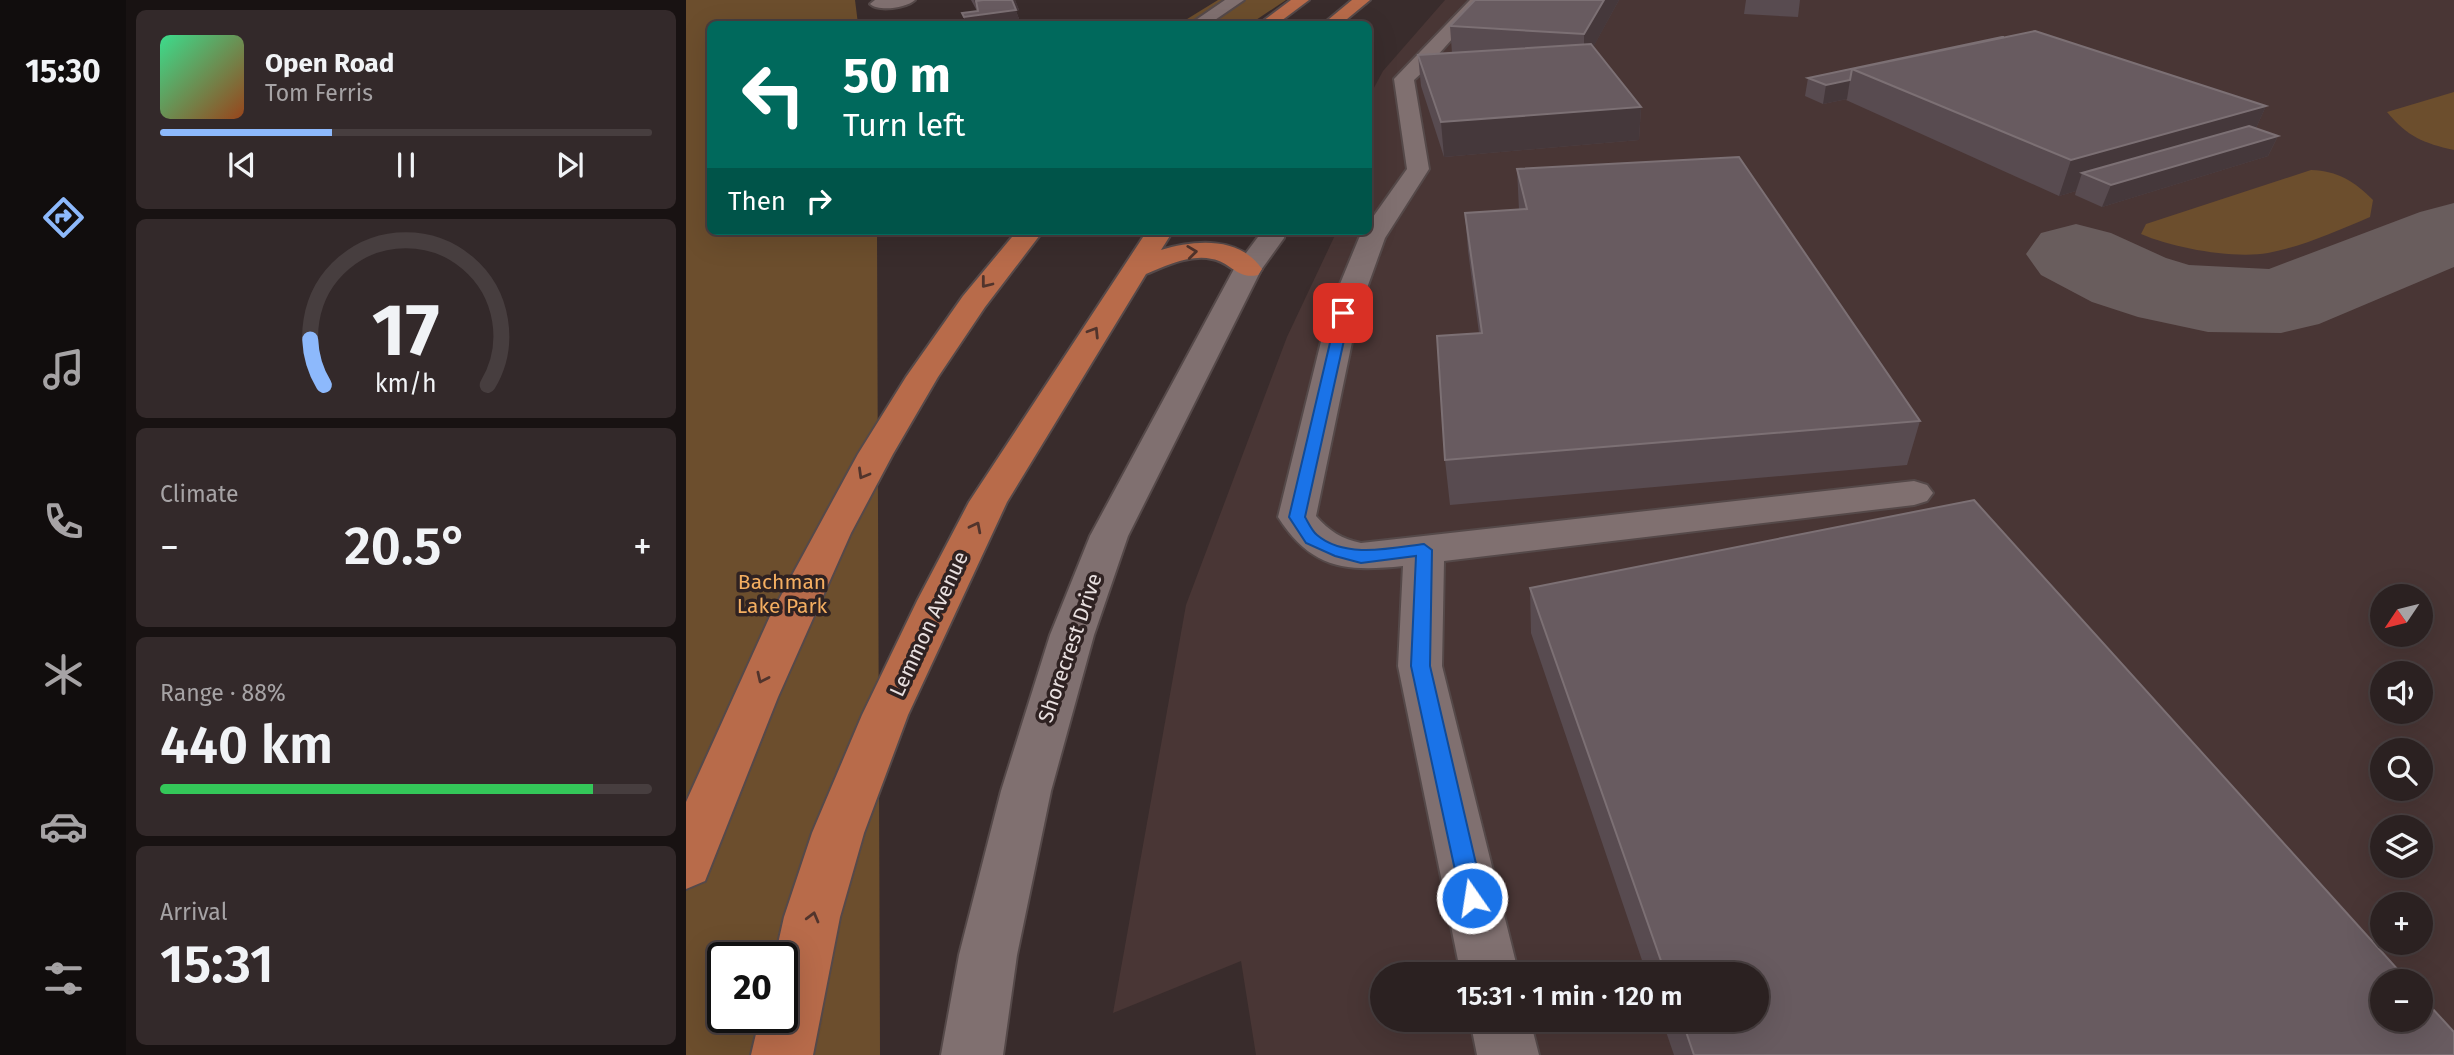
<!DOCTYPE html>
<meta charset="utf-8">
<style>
body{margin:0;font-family:"Fira Sans",sans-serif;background:#33292a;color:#f1f3f6;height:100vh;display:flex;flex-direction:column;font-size:26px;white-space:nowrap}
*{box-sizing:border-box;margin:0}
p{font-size:23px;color:#a6a3a5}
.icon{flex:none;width:38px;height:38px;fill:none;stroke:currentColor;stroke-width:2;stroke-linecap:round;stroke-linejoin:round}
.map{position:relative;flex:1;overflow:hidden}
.sheet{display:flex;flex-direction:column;gap:10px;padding:10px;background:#181212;width:560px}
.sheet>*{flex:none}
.hud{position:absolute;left:21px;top:21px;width:665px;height:214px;border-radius:10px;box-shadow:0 7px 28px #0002,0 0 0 2px #473e3f;background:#00695c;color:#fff;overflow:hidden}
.needle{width:46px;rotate:235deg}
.fabs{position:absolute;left:1684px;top:584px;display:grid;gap:14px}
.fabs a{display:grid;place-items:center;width:63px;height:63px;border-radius:50%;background:#2b2121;box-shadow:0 7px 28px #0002,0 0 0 2px #473e3f;font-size:35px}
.speed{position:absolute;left:21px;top:942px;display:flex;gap:14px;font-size:35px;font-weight:700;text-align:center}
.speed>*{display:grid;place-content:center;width:91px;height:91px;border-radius:50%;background:#2b2121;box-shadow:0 7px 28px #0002,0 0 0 2px #473e3f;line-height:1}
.speed .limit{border:4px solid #111;border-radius:10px;background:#fff;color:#111}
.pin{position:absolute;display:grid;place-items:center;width:60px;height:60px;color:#fff;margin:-30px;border-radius:14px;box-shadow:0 4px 10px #0006}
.me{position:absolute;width:77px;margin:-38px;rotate:347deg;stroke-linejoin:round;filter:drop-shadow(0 0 5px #0008)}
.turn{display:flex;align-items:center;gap:24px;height:147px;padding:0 21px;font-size:32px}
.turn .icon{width:91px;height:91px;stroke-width:2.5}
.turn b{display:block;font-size:49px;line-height:60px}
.then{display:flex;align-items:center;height:66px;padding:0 21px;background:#0003;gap:14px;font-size:26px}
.big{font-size:52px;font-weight:600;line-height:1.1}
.sheet .tile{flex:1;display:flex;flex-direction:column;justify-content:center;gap:10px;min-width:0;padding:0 24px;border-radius:10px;background:#33292a}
.sheet .dial{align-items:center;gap:0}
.dial svg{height:182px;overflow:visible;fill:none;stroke:#473e3f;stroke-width:7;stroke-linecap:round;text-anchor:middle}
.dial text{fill:#f1f3f6;stroke:none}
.song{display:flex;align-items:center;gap:21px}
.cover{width:84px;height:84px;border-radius:10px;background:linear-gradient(135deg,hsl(150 70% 55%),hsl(20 70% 35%))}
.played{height:7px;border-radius:4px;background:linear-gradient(90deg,#8db9fc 35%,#473e3f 35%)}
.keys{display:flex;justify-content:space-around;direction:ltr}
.heat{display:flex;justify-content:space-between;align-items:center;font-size:38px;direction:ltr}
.charge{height:10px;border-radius:5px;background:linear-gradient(90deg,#34c759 88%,#473e3f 0)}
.trip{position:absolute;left:684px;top:962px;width:399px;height:70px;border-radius:35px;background:#2b2121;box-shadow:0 7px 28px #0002,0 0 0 2px #473e3f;font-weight:600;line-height:70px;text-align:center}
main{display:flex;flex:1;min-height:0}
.dock{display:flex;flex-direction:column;width:126px;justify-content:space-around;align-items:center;background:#110d0d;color:#a6a3a5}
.dock .icon{width:49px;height:49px}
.dock .on{color:#8db9fc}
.dock b{font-size:32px;color:#f1f3f6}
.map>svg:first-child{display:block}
</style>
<main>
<nav class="dock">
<b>15:30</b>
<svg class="icon on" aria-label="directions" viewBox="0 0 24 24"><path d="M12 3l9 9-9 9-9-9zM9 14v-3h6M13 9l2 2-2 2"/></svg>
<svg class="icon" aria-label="music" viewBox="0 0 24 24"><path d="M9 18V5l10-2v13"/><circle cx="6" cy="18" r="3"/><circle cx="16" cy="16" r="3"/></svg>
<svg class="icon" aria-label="phone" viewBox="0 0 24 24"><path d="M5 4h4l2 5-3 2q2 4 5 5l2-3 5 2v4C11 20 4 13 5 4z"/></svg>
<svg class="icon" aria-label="climate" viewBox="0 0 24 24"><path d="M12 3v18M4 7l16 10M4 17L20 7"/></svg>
<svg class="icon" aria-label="car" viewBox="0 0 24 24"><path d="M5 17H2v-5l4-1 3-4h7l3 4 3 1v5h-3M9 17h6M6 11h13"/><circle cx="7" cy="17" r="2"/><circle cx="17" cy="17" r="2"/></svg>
<svg class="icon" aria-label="filters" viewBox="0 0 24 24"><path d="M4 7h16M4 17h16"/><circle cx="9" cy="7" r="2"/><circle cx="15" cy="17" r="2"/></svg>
</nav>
<section class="sheet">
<div class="tile">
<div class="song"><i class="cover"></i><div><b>Open Road</b><p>Tom Ferris</p></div></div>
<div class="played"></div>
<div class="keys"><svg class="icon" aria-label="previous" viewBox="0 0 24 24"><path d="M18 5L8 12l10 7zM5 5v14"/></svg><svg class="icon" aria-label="pause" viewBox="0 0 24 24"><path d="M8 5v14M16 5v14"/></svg><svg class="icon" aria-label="next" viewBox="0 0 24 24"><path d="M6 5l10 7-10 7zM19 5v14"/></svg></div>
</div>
<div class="tile dial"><svg viewBox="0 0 100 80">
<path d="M14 69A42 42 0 1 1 86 69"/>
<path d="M14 69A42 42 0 0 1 8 49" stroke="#8db9fc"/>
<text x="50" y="56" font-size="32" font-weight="700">17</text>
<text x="50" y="72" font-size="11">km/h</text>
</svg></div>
<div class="tile"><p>Climate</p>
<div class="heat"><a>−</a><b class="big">20.5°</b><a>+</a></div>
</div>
<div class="tile"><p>Range · 88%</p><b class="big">440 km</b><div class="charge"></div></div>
<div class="tile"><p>Arrival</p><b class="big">15:31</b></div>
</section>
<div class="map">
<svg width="1768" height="1055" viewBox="0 0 1768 1055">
<rect width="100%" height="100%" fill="#392c2c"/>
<path fill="#493635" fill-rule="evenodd" d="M759,0h1009v1055h-1198l-15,-94 -128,52 73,-408 101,-268 50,-106h31l1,-134 14,-26zM1696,597h38v38h-38zM1696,674h38v38h-38zM1696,751h38v38h-38zM1696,828h38v38h-38zM1696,905h38v38h-38zM696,975h375v45h-375zM1696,982h38v38h-38z"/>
<path fill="#6c4e2d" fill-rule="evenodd" d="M0,0h169l3,24h-148v207h167l3,824h-194zM37,957h59v60h-59z
M532,0h68l-36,24h-71z
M1768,92v58c-31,-7 -46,-13 -67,-38z
M1625,170c27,1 43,11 62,30l-3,17c-33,14 -66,29 -102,36 -35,6 -95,-5 -127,-19l5,-10z"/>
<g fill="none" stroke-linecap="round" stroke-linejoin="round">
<path fill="#695d5d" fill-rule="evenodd" d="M1768,203v64l-135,57 -38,9 -73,-1 -70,-15 -46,-15 -51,-27 -15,-21 15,-21 35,-9 35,9 55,25 23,7 80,4 151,-57z"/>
<g stroke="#554949" stroke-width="4">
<path id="minor" d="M189,0h40c-9,8 -36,12 -45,4z
M539,0h19l-35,24h-19z
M784,0h17l-51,57 19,2 3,4 -3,4 -28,1 -13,12 15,89 -44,69 -27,75 -42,203c13,15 26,23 45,27l553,-62 13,4 6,8 -6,8 -13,4 -470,56 -2,105 77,309h-58l-63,-309 5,-100c-57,6 -92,3 -125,-49l50,-204 31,-75 5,-7h4v-7l39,-55 -13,-90z
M573,231h26l-1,7 -23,32 -133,266 -34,99 -43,156 -34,164 -14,100h-62l18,-100 42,-164 49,-156 40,-99 144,-267 24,-32z
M784,1020h60l9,35h-62z"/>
</g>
<g stroke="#554949" stroke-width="4">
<path id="major" d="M605,0h18l-32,24h-18z
M666,0h18l-29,24h-18z
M331,231h26l-58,76 -47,70 -45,77 -42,79 -73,164 -73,184 -19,8v-87l85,-188 87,-160 48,-77 57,-81z
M461,231h26l-12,19c34,-10 78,-14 101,19l-4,6c-21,5 -27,-13 -46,-16 -22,-5 -46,7 -66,15l-139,228 -99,213 -44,118 -24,84 -27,138h-62l9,-38h22v-60h-7l9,-40 28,-84 50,-118 55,-114 52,-99z"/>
</g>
<use href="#minor" fill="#807070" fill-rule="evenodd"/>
<use href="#major" fill="#b86b4a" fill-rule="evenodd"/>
</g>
<path fill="#584b50" d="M285,0h44l4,10 -3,1 5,13h-55l-4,-11 15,-2z
M789,0h144l-26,47 48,60 -2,33 -195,17 -23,-71 -3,-31 34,-2 -2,-27z
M1060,0h54l-2,17 -54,-3z
M1316,37l264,69 -10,22 22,8 -10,20 -166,51 -27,-12 1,-4 -17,5 -213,-96 1,-1 -24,5 -18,-8 3,-18z
M831,169l403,252 -13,44 -457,40 -5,-45 34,-127 -11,-82 -3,-38 54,-3z
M844,588l924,467h-780l-12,-35h95v-45h-110l-116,-342z"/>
<path fill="#45383b" d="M288,0h41l4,10 -3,1 5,13h-54l-3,-7 15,-2z
M918,0h15l-35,64v-30z
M1164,80l-3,19 -24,5 3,-19z
M1580,106l-15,33 -169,34 -6,18 -17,5 12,-36z
M955,107l-2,33 -195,17 -3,-35z
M1592,136l-10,20 -166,51 9,-22z"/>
<path fill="#685b60" stroke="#7c7074" stroke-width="2" d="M297,0h29l4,10 -52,7 -2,-4 16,-2 -2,-10z
M789,0h129l-20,34 -134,-8z
M1349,31l231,75 -195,54 -219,-91z
M1316,37h2l-152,32 -2,11 -24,5 -18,-7z
M905,44l50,63 -200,15 -23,-67z
M1563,126l29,10 -167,49 -29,-12z
M1053,157l181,264 -475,39 -8,-124 45,-3 -17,-120 62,-4 -10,-40z
M1288,500l435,482h-27v38h38v-25l34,37v23h-760l-12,-35h75v-45h-91l-136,-387z"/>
<defs><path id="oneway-chevron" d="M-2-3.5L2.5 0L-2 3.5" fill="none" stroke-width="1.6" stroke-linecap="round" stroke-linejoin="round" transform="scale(1.75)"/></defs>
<g stroke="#51342c">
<use href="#oneway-chevron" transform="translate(506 252) rotate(-7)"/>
<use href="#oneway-chevron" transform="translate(300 283) rotate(128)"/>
<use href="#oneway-chevron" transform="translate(408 332) rotate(-58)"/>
<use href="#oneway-chevron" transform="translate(177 474) rotate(120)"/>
<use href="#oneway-chevron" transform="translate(290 527) rotate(-63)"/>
<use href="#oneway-chevron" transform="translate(76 678) rotate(115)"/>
<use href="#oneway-chevron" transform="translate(127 917) rotate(-75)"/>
</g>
<path fill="#1a73e8" stroke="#114b97" stroke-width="2" d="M657,310l7,3 -45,204c3,5 7,14 12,18 28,24 75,13 107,9l8,6 -2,116 54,232 -4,7 -8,3 -8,-3 -3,-7 -50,-232 5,-110 -55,7 -26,-7 -29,-13 -17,-26 48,-204z"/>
<g text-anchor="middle" stroke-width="7" stroke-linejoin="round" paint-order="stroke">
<g font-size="21" fill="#f4ae61" stroke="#2f2222">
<text x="96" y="589">Bachman<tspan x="96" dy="24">Lake Park</tspan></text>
</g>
<g font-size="21" fill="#eae1e1" stroke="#2f2222">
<text transform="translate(243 624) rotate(-65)" y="7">Lemmon Avenue</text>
<text transform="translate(384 648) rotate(-71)" y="7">Shorecrest Drive</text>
</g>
</g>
</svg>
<div class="fabs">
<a><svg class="needle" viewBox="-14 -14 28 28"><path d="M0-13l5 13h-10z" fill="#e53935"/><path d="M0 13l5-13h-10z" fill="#a6a3a5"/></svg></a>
<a><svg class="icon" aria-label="sound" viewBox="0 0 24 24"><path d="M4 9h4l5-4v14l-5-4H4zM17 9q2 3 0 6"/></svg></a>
<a><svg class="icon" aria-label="search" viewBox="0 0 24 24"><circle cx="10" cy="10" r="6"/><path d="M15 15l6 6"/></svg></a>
<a><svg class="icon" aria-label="layers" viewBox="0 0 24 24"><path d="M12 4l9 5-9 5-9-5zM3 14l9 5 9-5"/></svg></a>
<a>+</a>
<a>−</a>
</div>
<div class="speed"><div class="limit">20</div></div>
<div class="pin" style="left:657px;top:313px;background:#d93025"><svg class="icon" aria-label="arrive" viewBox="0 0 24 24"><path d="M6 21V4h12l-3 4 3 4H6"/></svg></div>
<svg class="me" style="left:786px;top:898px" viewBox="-20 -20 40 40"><circle r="17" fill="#1a73e8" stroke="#fff" stroke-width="3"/><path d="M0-11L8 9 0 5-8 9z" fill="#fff"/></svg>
<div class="trip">15:31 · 1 min · 120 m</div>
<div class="hud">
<div class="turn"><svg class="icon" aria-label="left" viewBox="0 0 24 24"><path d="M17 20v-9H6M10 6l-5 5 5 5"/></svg><div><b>50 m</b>Turn left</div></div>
<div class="then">Then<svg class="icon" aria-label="right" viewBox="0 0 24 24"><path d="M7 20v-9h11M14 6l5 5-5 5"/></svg></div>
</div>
</div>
</main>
